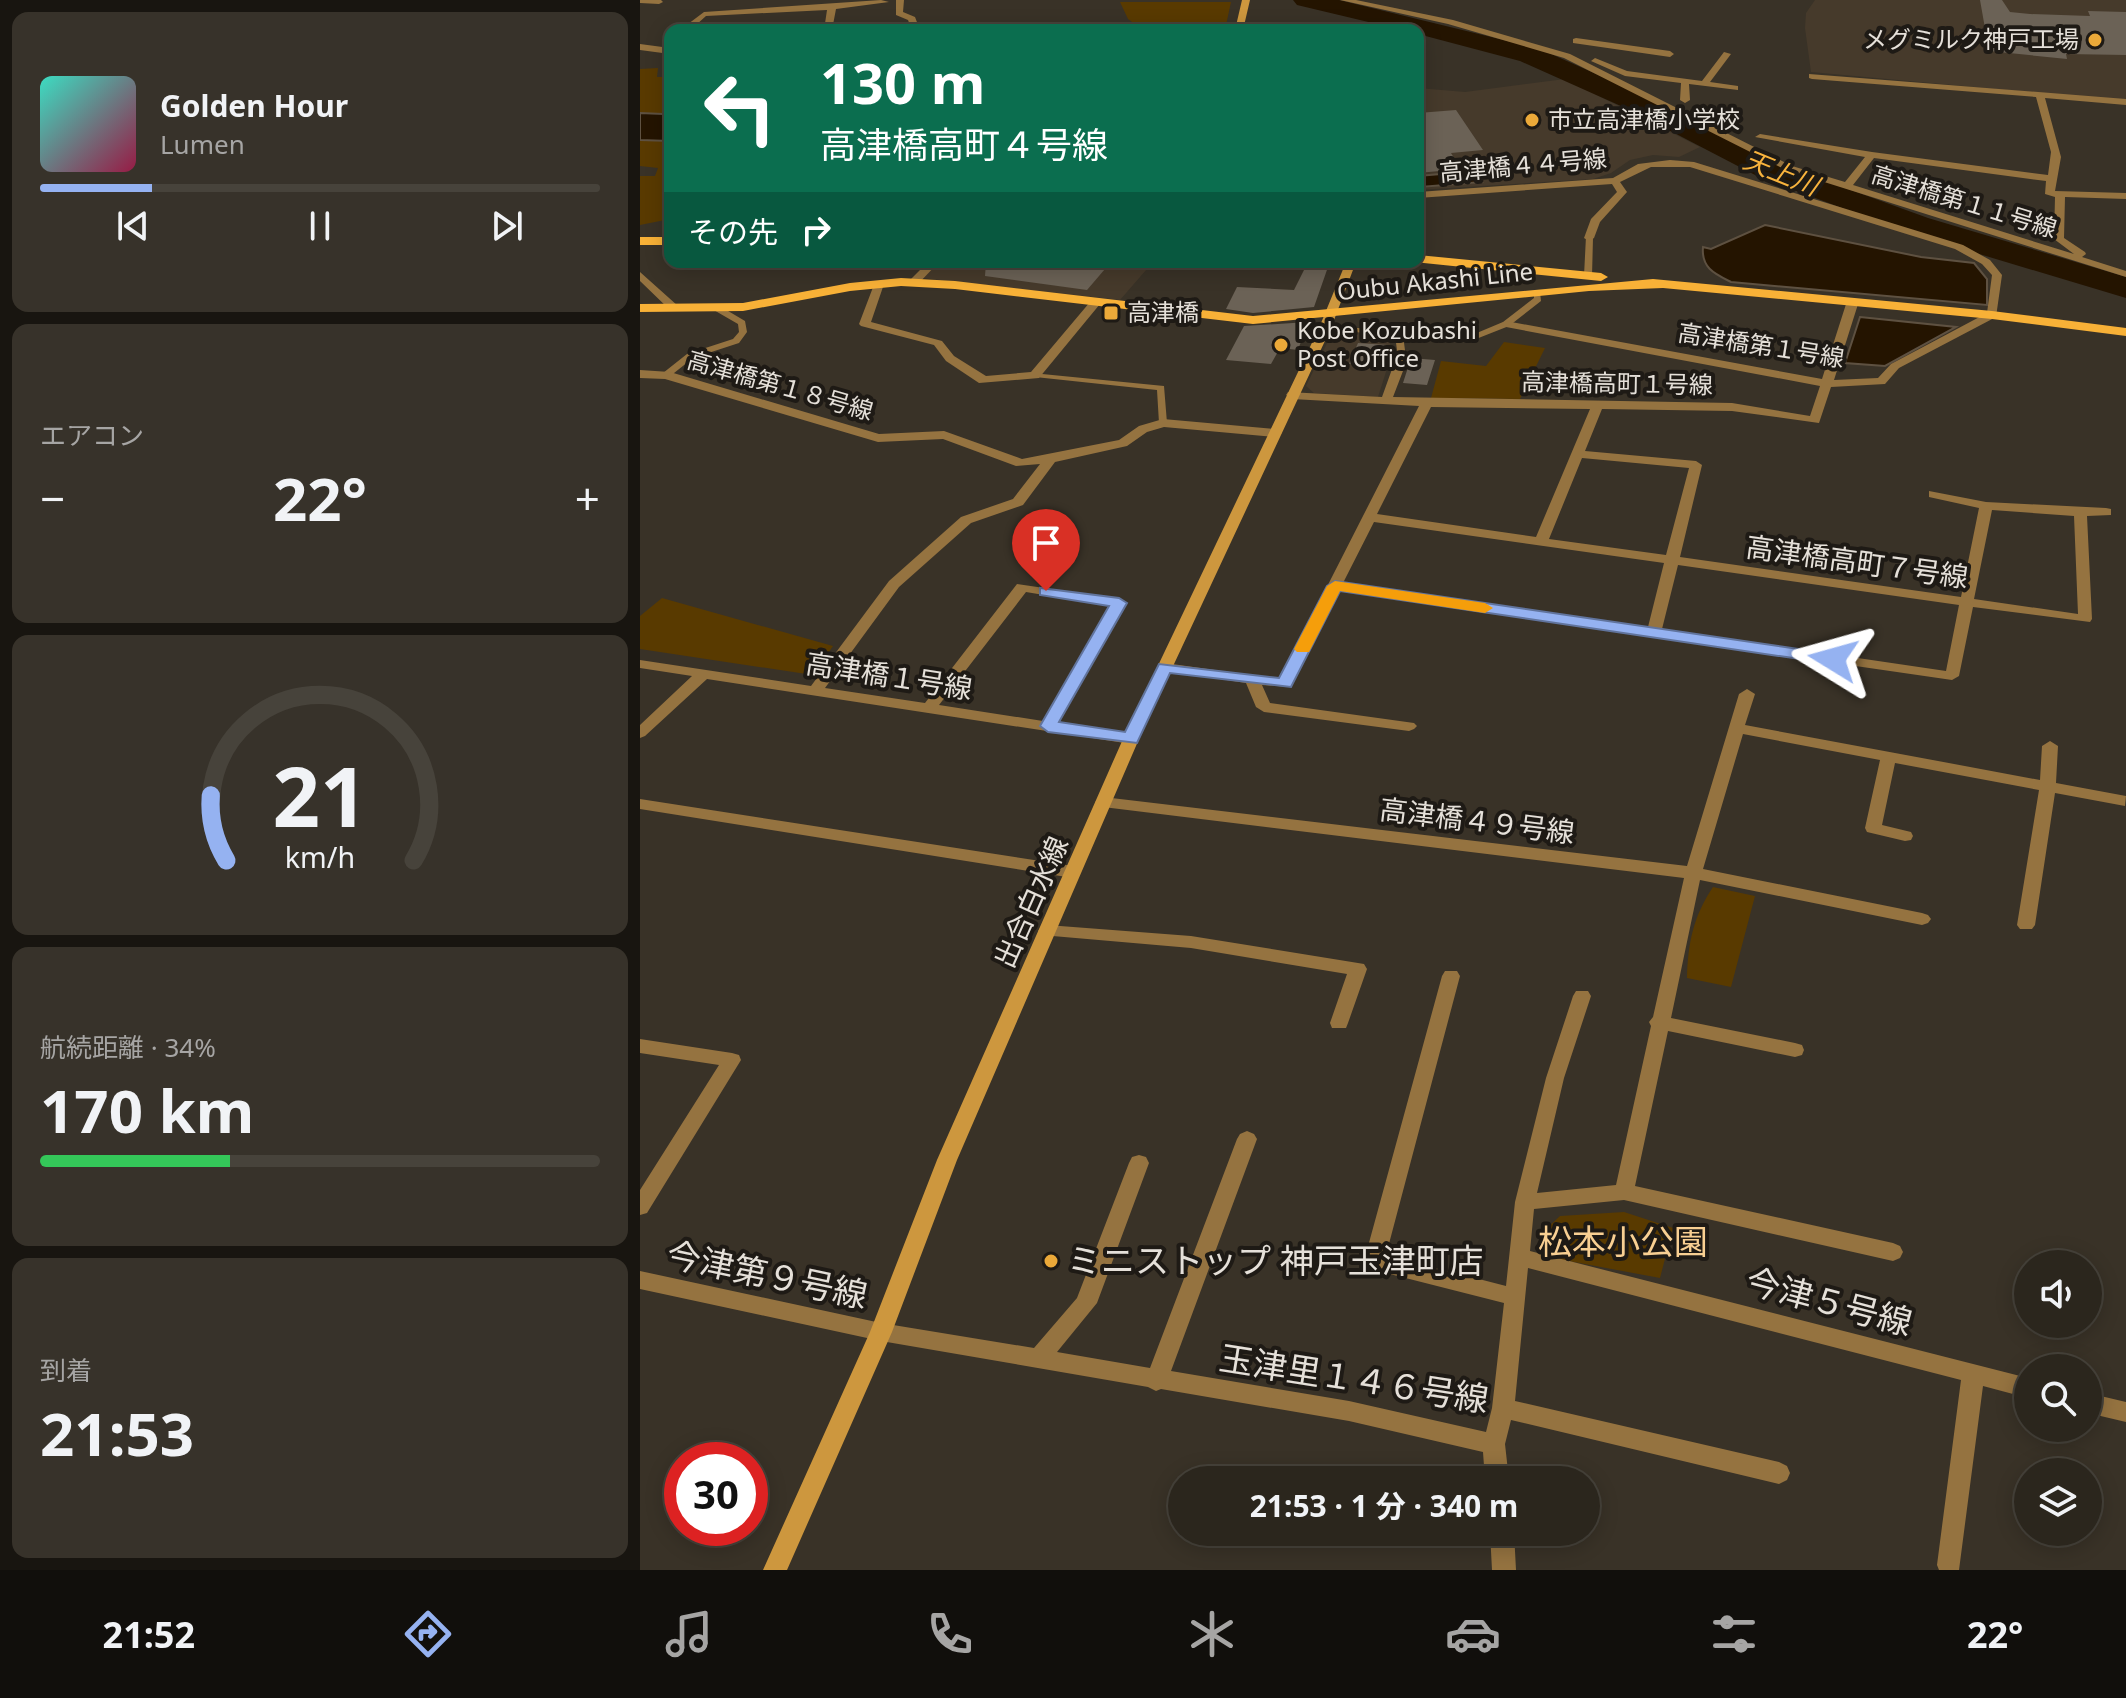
<!DOCTYPE html>
<html lang="ja">
<meta charset="utf-8">
<style>
body{margin:0;font-family:"Noto Sans","Noto Sans JP",sans-serif;background:#37322a;color:#f1f3f6;height:100vh;display:flex;flex-direction:column;font-size:30px;white-space:nowrap}
*{box-sizing:border-box;margin:0}
p{font-size:26px;color:#a6a5a4}
.icon{flex:none;width:44px;height:44px;fill:none;stroke:currentColor;stroke-width:2;stroke-linecap:round;stroke-linejoin:round}
.map{position:relative;flex:1;overflow:hidden}
.sheet{display:flex;flex-direction:column;gap:12px;padding:12px;background:#181510;width:640px}
.sheet>*{flex:none}
.top-card{position:absolute;left:24px;top:24px;width:760px;height:244px;border-radius:16px;box-shadow:0 4px 20px #0003,0 0 0 2px #47433b;background:#0b6e4f;color:#fff;overflow:hidden}
.controls{position:absolute;left:1374px;top:1250px;display:grid;gap:16px}
.controls a{display:grid;place-items:center;width:88px;height:88px;border-radius:50%;background:#2b261d;box-shadow:0 4px 20px #0003,0 0 0 2px #47433b;font-size:40px}
.speed{position:absolute;left:24px;top:1442px;display:flex;gap:16px;font-size:40px;font-weight:700;text-align:center}
.speed>*{display:grid;place-content:center;width:104px;height:104px;border-radius:50%;background:#2b261d;box-shadow:0 4px 20px #0003,0 0 0 2px #47433b;line-height:1}
.speed .limit{border:12px solid #d22;background:#fff;color:#111}
.pin{position:absolute;display:grid;place-items:center;width:68px;height:68px;color:#fff;margin:-82px -34px;border-radius:50% 50% 50% 0;rotate:-45deg;box-shadow:0 0 8px #0007}
.pin .icon{rotate:45deg}
.me{position:absolute;width:88px;margin:-44px;rotate:278deg;stroke-linejoin:round;filter:drop-shadow(0 0 6px #0008)}
.turn{display:flex;align-items:center;gap:28px;height:168px;padding:0 24px;font-size:36px}
.turn .icon{width:104px;height:104px;stroke-width:2.5}
.turn b{display:block;font-size:56px;line-height:68px}
.then{display:flex;align-items:center;height:76px;padding:0 24px;background:#0003;gap:16px;font-size:30px}
.big{font-size:60px;font-weight:700;line-height:1.1}
.sheet .widget{flex:1;display:flex;flex-direction:column;justify-content:center;gap:12px;min-width:0;padding:0 28px;border-radius:16px;background:#37322a}
.sheet .dial{align-items:center;gap:0}
.dial svg{height:208px;overflow:visible;fill:none;stroke:#47433b;stroke-width:7;stroke-linecap:round;text-anchor:middle}
.dial text{fill:#f1f3f6;stroke:none}
.song{display:flex;align-items:center;gap:24px}
.cover{width:96px;height:96px;border-radius:12px;background:linear-gradient(135deg,hsl(170 70% 55%),hsl(340 70% 35%))}
.played{height:8px;border-radius:4px;background:linear-gradient(90deg,#95b2f1 20%,#47433b 20%)}
.keys{display:flex;justify-content:space-around;direction:ltr}
.heat{display:flex;justify-content:space-between;align-items:center;font-size:44px;direction:ltr}
.charge{height:12px;border-radius:6px;background:linear-gradient(90deg,#34c759 34%,#47433b 0)}
.trip{position:absolute;left:528px;top:1466px;width:432px;height:80px;border-radius:40px;background:#2b261d;box-shadow:0 4px 20px #0003,0 0 0 2px #47433b;font-weight:700;line-height:80px;text-align:center}
.menu{display:flex;height:128px;justify-content:space-around;align-items:center;background:#110f0c;color:#a6a5a4}
.menu .icon{width:56px;height:56px}
.menu .active{color:#95b2f1}
.menu b{font-size:36px;color:#f1f3f6}
main{display:flex;flex:1;min-height:0}
.map>svg:first-child{display:block}
</style>
<main>
<section class="sheet">
<div class="widget">
<div class="song"><i class="cover"></i><div><b>Golden Hour</b><p>Lumen</p></div></div>
<div class="played"></div>
<div class="keys"><svg class="icon" aria-label="previous" viewBox="0 0 24 24"><path d="M18 5L8 12l10 7zM5 5v14"/></svg><svg class="icon" aria-label="pause" viewBox="0 0 24 24"><path d="M8 5v14M16 5v14"/></svg><svg class="icon" aria-label="next" viewBox="0 0 24 24"><path d="M6 5l10 7-10 7zM19 5v14"/></svg></div>
</div>
<div class="widget"><p>エアコン</p>
<div class="heat"><a>−</a><b class="big">22°</b><a>+</a></div>
</div>
<div class="widget dial"><svg viewBox="0 0 100 80">
<path d="M14 69A42 42 0 1 1 86 69"/>
<path d="M14 69A42 42 0 0 1 8 44" stroke="#95b2f1"/>
<text x="50" y="56" font-size="32" font-weight="700">21</text>
<text x="50" y="72" font-size="11">km/h</text>
</svg></div>
<div class="widget"><p>航続距離 · 34%</p><b class="big">170 km</b><div class="charge"></div></div>
<div class="widget"><p>到着</p><b class="big">21:53</b></div>
</section>
<div class="map">
<svg width="1486" height="1570" viewBox="0 0 1486 1570">
<rect width="100%" height="100%" fill="#393227"/>
<path fill="#463a2b" d="M1175,0h311v101l-315,-29 -6,-44 1,-15z
M925,79l135,68 -21,10 -26,-2 -23,5 -19,13 -18,6 -175,11v-102l47,4z
M296,262h217l-33,38 -198,-22z
M693,331l55,3 4,19 -14,44 -64,-4 -8,-7z"/>
<path fill="#593a00" d="M480,2h111l-6,28h-82l-15,-11z
M18,68l-1,9h13v142l-30,6v-49h15l3,-8 -18,-2v-97z
M864,342l41,6 -25,51 -89,-1 10,-37 45,5z
M22,598l171,48 -20,29 -173,-26v-33z
M1073,887l42,9 -24,91 -44,-9c1,-35 6,-61 26,-91z
M984,1212l49,16 -13,50 -102,-19 -10,-13 -2,-17 14,-13z"/>
<path fill="#241400" stroke="#5e5141" stroke-width="2" d="M30,108v33l-30,-1v-27l23,1z
M835,171l7,11 -62,5 -2,-11z
M1125,225l156,32 53,6 13,16v26l-256,-23c-16,-8 -30,-14 -28,-35l8,2z
M1220,317l96,10 -71,39 -40,-3z"/>
<g fill="none" stroke-linecap="round" stroke-linejoin="round">
<path fill="#241400" fill-rule="evenodd" d="M653,0h46l201,49 112,50 127,65 149,54 198,59v21l-220,-66 -149,-56 -125,-65 -112,-50 -102,-27v-4h-16l-105,-25z"/>
</g>
<path fill="#6b6256" d="M1340,0h22l8,12 20,2 60,2 -2,-5 38,1v43l-60,-1 1,5 -78,-8z
M816,110l27,40 -32,3 10,16 -43,4v-60z
M346,262h125l-24,28 -102,-14z
M666,266l22,1 -14,40 -61,6 -27,-4 11,-22 57,3z
M668,322l-10,28 -18,-2 -9,16 -45,-4 18,-34z
M718,343l30,2 -8,22 -31,-3z
M771,358l24,2 -8,25 -24,-2z"/>
<g fill="none" stroke-linecap="round" stroke-linejoin="round">
<path fill="#957340" fill-rule="evenodd" d="M946,236l7,2 -1,38 -4,2 -4,-2z
M894,292h6l1,9 -32,25 -33,13 -73,-4 3,23 -4,2 -4,-2 -3,-23 -70,-5 -4,-2 4,-2 147,9 31,-13 31,-24z
M72,305h6l27,16 2,11 -8,11 -46,15 -24,19h-6v-4l24,-19 46,-15 6,-7 -1,-8 -26,-15z
M392,373l132,13 3,37 -4,3 -4,-3 -2,-33 -122,-13 -4,-2z"/>
<path fill="#957340" fill-rule="evenodd" d="M0,0h21l2,2 -4,2 -19,-1z
M241,0l8,2 -53,7 -4,21h-8l3,-20 -121,6 -10,9 1,5h-8l-1,-6 16,-12z
M256,0h8l-1,12 12,5 5,13h-8l-4,-10 -12,-5z
M700,0h16l97,20 117,34 222,112 53,16 20,-25 -110,-20 5,-3 112,18 176,23 3,-23 -15,-55 -224,-18 -3,-1v-4l317,25v6l-81,-7 16,59 -6,34 71,2v6l-61,-2 -1,41 21,14 1,2 -4,3 44,14v6l-340,-107 -222,-112 -116,-34zM1234,158l172,23 -1,13 10,3 -1,42 20,15 -221,-69z
M936,38l94,13 4,3 -4,3 -97,-14v-4z
M0,44l30,4v6l-30,-4z
M1084,52l7,2 -21,28 28,4v4l-49,-6 1,16 -5,3 -5,-3 1,-17 -56,-7 -34,-15 4,-3 32,13 75,10z
M1030,160l24,2 269,83 27,15 12,15 -6,42 -97,51 -14,16 -54,3 -12,36 -87,-12 -130,-2 -17,42 111,10 6,4 -22,92 281,40 18,-89 -50,-11v-6l57,11 120,6 5,1v6l-24,1 5,103 -2,3 -117,-15 -14,69 -7,4 -613,-89 -49,96 -28,-2 8,18 144,20 3,3 -3,3 -5,2 -145,-19 -8,-5 -10,-24 -86,-13 -2,-3 7,-4 115,16 139,-273 -127,-7 -6,-4 2,-3 94,5 14,-39 6,-4 6,4 -15,39 339,6 78,13 10,-30 -314,-59 -6,-3 6,-3 316,58 25,-78 10,-2 2,2 -25,79 44,-2 13,-14 96,-51 5,-38 -10,-11 -27,-15 -265,-82h-39l-31,15 7,10 -27,30 -6,16 -5,3 -5,-3 7,-19 26,-27 -5,-8 -194,14v-6l195,-14 25,-14zM791,407l159,2 -54,128 -159,-23zM942,458l107,10 -23,87 -117,-16zM1352,510l82,6 4,98 -104,-15zM734,522l290,41 -16,64 -305,-44zM1038,565l281,40 -13,66 -284,-42z
M288,262h11l-22,23h-8v-4z
M0,272l38,34v4h-8l-30,-29z
M235,282l9,2 -13,38 71,19 12,15 32,20 45,-4 59,-70 10,2 -61,74 -60,5 -33,-22 -12,-16 -73,-19 -2,-2z
M0,370l30,2 209,62 65,-3 78,28 97,-19 20,-14 24,-7 113,10 6,4 -6,4 -112,-10 -17,5 -20,14 -72,16 -32,43 -52,18 -72,64 -74,101 100,15 92,-119 102,15 7,4 -69,120 74,11 5,2 3,3 -3,3 -5,2 -424,-65 -62,57 -5,2v-13l52,-49 -52,-8v-8l171,26 78,-105 72,-64 52,-18 27,-35 -24,2 -73,-27 -65,3 -213,-63 -25,-1zM386,592l84,14 -67,115 -104,-16z
M1107,689l8,5 -10,31 295,55 2,-34 8,-5 8,5 -2,37 70,13 -1,10 -70,-13 -20,132 -3,4h-12l-3,-4 22,-135 -144,-27 -13,62 29,7 2,4 -2,4 -6,1 -38,-9 -2,-4 15,-68 -137,-26 -40,135 219,44 6,2 3,4 -3,4 -6,2 -222,-45 -29,138 124,25 7,2 2,5 -2,5 -7,2 -127,-26 -33,155 258,57 7,3 3,6 -3,6 -7,3 -269,-61 -90,9 -4,42 498,127v20l-45,-12 -24,184h-20l-2,-5 24,-185 -433,-112 -13,133 264,61 8,4 3,7 -3,7 -8,4 -268,-64 -6,24 4,36h-24l-2,-28 -134,-31 -188,-32 -5,2 -8,-4 -267,-46 -241,-52v-18l241,52 153,25 43,-50 52,-135 3,-6 7,-2 7,2 3,6 -52,140 -40,49 93,16 87,-229 3,-5 7,-3 7,3 3,5 -86,232 178,30 137,31 6,-24 12,-105 -130,-33 -7,-3 -3,-6 78,-285 3,-5h12l3,5 -74,279 120,31 9,-84 31,-124 27,-82 3,-5h12l3,5 -27,82 -27,115 79,-8 35,-159 -2,-4 4,-5 31,-139 -581,-71 -8,-5 8,-5 584,69 52,-172z
M0,799l433,67 8,6 -8,6 -433,-69z
M407,925l144,11 167,27 6,1 3,5 -19,54 -2,5h-14l-2,-5 17,-49 -156,-26 -150,-13 -3,-4 3,-4z
M0,1039l92,14 7,2 2,5 -94,153 -7,2v-25l79,-125 -79,-12z
M1448,1393l38,9v20l-38,-9z
M850,1532h24l2,38h-24z"/>
<path fill="#cd973e" fill-rule="evenodd" d="M602,0h8l-7,30h-8z
M706,262h10l-25,66 -192,411 -182,421 -65,172 -105,238h-24l107,-238 67,-172 186,-421 196,-411z"/>
<path fill="#f8b137" fill-rule="evenodd" d="M0,237h30v8h-30z
M778,255l183,18 7,4 -7,4 -187,-19h4z
M261,278l54,3 298,35 400,-37 339,32 134,17v8l-134,-17 -329,-31 -74,3 -336,33 -298,-35 -54,-3 -51,5 -107,20 -103,1v-8l103,-1 107,-20z"/>
</g>
<path fill="#95b2f1" stroke="#61749d" stroke-width="2" d="M695,581l498,73 8,5 -8,5 -493,-73 -49,96 -121,-14 -33,70 -89,-11 -8,-6 69,-120 -69,-11v-7l79,10 8,5 -68,119 66,10 34,-68 120,14 48,-92z"/>
<path fill="#f59e0b" d="M695,581l150,22 8,5 -8,5 -145,-22 -31,61h-12l-3,-3 33,-63z"/>
<g fill="#eba939" stroke="#1e1a15" stroke-width="3">
<circle cx="1455" cy="40" r="8"/>
<circle cx="892" cy="120" r="8"/>
<rect x="463" y="305" width="16" height="16" rx="4"/>
<circle cx="641" cy="345" r="8"/>
<circle cx="411" cy="1261" r="8"/>
</g>
<g text-anchor="middle" stroke-width="8" stroke-linejoin="round" paint-order="stroke">
<g font-size="24" fill="#e5e0d9" stroke="#1e1a15" text-anchor="start">
<text x="1439" y="48" text-anchor="end">メグミルク神戸工場</text>
<text x="908" y="128">市立高津橋小学校</text>
<text x="487" y="321">高津橋</text>
<text x="657" y="339">Kobe Kozubashi<tspan x="657" dy="28">Post Office</tspan></text>
</g>
<g font-size="24" fill="#e5e0d9" stroke="#1e1a15">
<text transform="translate(883 166) rotate(-5)" y="8">高津橋４４号線</text>
<text transform="translate(1324 202) rotate(17)" y="8">高津橋第１１号線</text>
<text transform="translate(795 282) rotate(-6)" y="8">Oubu Akashi Line</text>
<text transform="translate(1121 346) rotate(9)" y="8">高津橋第１号線</text>
<text transform="translate(977 384) rotate(1)" y="8">高津橋高町１号線</text>
<text transform="translate(140 386) rotate(16)" y="8">高津橋第１８号線</text>
</g>
<g font-size="26" font-style="italic" fill="#f8b33d" stroke="#1e1a15">
<text transform="translate(1141 173) rotate(22)" y="9">天上川</text>
</g>
<g font-size="28" fill="#e5e0d9" stroke="#1e1a15">
<text transform="translate(1217 562) rotate(8)" y="10">高津橋高町７号線</text>
<text transform="translate(249 676) rotate(9)" y="10">高津橋１号線</text>
<text transform="translate(837 821) rotate(7)" y="10">高津橋４９号線</text>
<text transform="translate(391 902) rotate(-66)" y="10">出合白水線</text>
</g>
<g font-size="34" fill="#f8cf92" stroke="#1e1a15">
<text x="983" y="1254">松本小公園</text>
</g>
<g font-size="34" fill="#e5e0d9" stroke="#1e1a15" text-anchor="start">
<text x="427" y="1273">ミニストップ 神戸玉津町店</text>
</g>
<g font-size="34" fill="#e5e0d9" stroke="#1e1a15">
<text transform="translate(127 1275) rotate(12)" y="12">今津第９号線</text>
<text transform="translate(1189 1302) rotate(15)" y="12">今津５号線</text>
<text transform="translate(714 1379) rotate(9)" y="12">玉津里１４６号線</text>
</g>
</g>
</svg>
<div class="controls">
<a><svg class="icon" aria-label="sound" viewBox="0 0 24 24"><path d="M4 9h4l5-4v14l-5-4H4zM17 9q2 3 0 6"/></svg></a>
<a><svg class="icon" aria-label="search" viewBox="0 0 24 24"><circle cx="10" cy="10" r="6"/><path d="M15 15l6 6"/></svg></a>
<a><svg class="icon" aria-label="layers" viewBox="0 0 24 24"><path d="M12 4l9 5-9 5-9-5zM3 14l9 5 9-5"/></svg></a>
</div>
<div class="speed"><div class="limit">30</div></div>
<div class="pin" style="left:406px;top:591px;background:#d93025"><svg class="icon" aria-label="arrive" viewBox="0 0 24 24"><path d="M6 21V4h12l-3 4 3 4H6"/></svg></div>
<svg class="me" style="left:1193px;top:659px" viewBox="-20 -20 40 40"><path d="M0-17L14 15 0 8-14 15z" fill="#95b2f1" stroke="#fff" stroke-width="4"/></svg>
<div class="trip">21:53 · 1 分 · 340 m</div>
<div class="top-card">
<div class="turn"><svg class="icon" aria-label="left" viewBox="0 0 24 24"><path d="M17 20v-9H6M10 6l-5 5 5 5"/></svg><div><b>130 m</b>高津橋高町４号線</div></div>
<div class="then">その先<svg class="icon" aria-label="right" viewBox="0 0 24 24"><path d="M7 20v-9h11M14 6l5 5-5 5"/></svg></div>
</div>
</div>
</main>
<nav class="menu">
<b>21:52</b>
<svg class="icon active" aria-label="directions" viewBox="0 0 24 24"><path d="M12 3l9 9-9 9-9-9zM9 14v-3h6M13 9l2 2-2 2"/></svg>
<svg class="icon" aria-label="music" viewBox="0 0 24 24"><path d="M9 18V5l10-2v13"/><circle cx="6" cy="18" r="3"/><circle cx="16" cy="16" r="3"/></svg>
<svg class="icon" aria-label="phone" viewBox="0 0 24 24"><path d="M5 4h4l2 5-3 2q2 4 5 5l2-3 5 2v4C11 20 4 13 5 4z"/></svg>
<svg class="icon" aria-label="climate" viewBox="0 0 24 24"><path d="M12 3v18M4 7l16 10M4 17L20 7"/></svg>
<svg class="icon" aria-label="car" viewBox="0 0 24 24"><path d="M5 17H2v-5l4-1 3-4h7l3 4 3 1v5h-3M9 17h6M6 11h13"/><circle cx="7" cy="17" r="2"/><circle cx="17" cy="17" r="2"/></svg>
<svg class="icon" aria-label="filters" viewBox="0 0 24 24"><path d="M4 7h16M4 17h16"/><circle cx="9" cy="7" r="2"/><circle cx="15" cy="17" r="2"/></svg>
<b>22°</b>
</nav>
